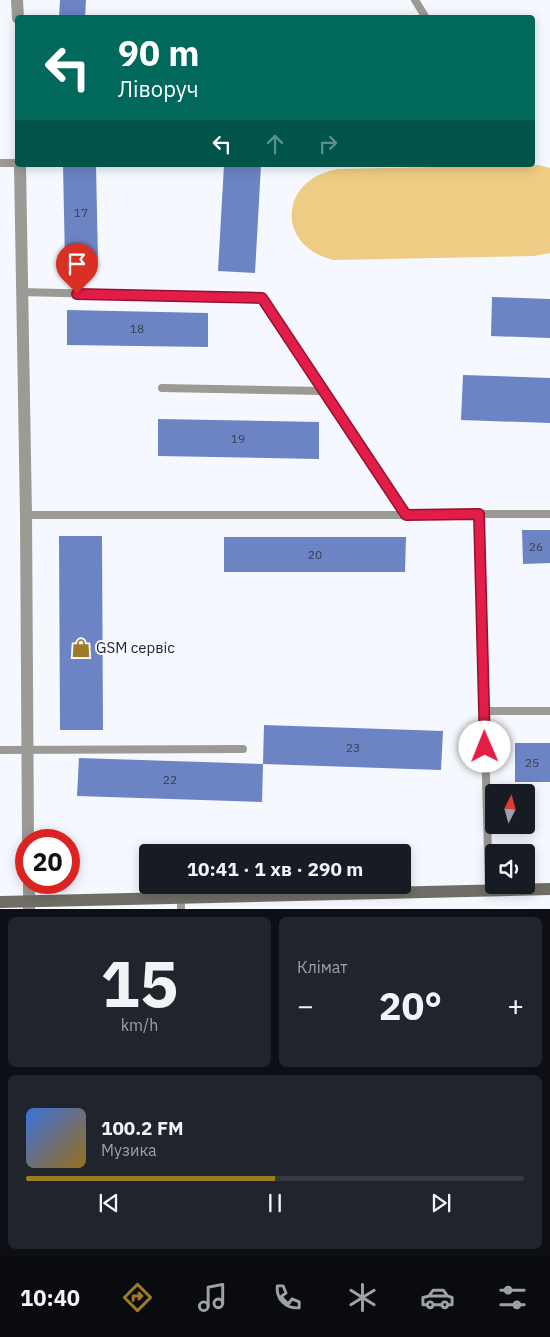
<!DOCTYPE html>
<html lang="uk">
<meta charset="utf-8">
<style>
body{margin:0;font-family:"IBM Plex Sans",sans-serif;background:#20242c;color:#f1f3f6;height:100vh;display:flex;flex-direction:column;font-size:19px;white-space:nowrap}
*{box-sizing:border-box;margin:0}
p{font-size:16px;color:#9ea1a6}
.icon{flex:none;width:28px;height:28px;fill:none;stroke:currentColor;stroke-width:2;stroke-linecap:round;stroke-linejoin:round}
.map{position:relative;height:909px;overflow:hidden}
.panel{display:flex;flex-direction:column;gap:8px;padding:8px;background:#0d0f14;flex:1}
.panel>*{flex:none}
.guide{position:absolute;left:15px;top:15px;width:520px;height:152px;border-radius:5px;box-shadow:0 2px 12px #0003;background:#00695c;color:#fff;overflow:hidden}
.needle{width:32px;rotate:6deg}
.fabs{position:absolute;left:485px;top:784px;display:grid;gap:10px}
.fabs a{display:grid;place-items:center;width:50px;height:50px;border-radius:5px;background:#171b24;box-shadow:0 2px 12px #0003;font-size:25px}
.speed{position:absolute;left:15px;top:829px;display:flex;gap:10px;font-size:25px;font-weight:700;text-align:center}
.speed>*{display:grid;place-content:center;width:65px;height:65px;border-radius:50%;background:#171b24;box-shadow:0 2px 12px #0003;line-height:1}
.speed .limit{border:8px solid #d22;background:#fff;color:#111}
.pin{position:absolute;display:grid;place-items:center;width:42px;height:42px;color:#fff;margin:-51px -21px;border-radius:50% 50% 50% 0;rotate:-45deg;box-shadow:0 0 5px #0007}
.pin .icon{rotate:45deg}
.me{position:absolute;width:55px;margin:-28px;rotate:359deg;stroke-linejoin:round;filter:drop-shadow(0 0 4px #0008)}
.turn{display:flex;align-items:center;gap:18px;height:105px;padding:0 20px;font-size:22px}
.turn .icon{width:65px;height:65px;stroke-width:2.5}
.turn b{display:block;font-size:35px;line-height:42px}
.lanes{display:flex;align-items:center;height:48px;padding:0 20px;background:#0003;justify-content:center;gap:25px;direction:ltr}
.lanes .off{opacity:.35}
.big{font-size:38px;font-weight:700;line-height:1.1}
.panel .tile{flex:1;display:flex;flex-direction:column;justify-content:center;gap:8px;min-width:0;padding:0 18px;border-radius:8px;background:#20242c}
.panel .dial{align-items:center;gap:0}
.dial b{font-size:65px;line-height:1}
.song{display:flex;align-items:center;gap:15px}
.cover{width:60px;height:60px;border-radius:8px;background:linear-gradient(135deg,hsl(220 70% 55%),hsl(40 70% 35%))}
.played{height:5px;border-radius:2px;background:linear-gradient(90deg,#9e7a26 50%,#363941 50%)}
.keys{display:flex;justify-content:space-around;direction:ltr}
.heat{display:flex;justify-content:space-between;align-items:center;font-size:28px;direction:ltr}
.panel .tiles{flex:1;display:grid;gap:8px;grid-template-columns:1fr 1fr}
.tile:last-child{grid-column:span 2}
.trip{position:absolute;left:139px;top:844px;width:272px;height:50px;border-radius:5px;background:#171b24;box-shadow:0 2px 12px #0003;font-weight:700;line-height:50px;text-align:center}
.tabs{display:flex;height:80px;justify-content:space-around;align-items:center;background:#090b0e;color:#9ea1a6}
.tabs .icon{width:35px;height:35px}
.tabs .active{color:#9e7a26}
.tabs b{font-size:22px;color:#f1f3f6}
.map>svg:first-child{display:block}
</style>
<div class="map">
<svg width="550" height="910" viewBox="0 0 550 910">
<rect width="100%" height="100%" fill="#f5f8fe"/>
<path fill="#efcc84" d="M539,165l11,3v85l-16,3 -201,4c-58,-15 -54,-81 5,-91z"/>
<path fill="#6c84c4" d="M60,0h26l-1,18h-26z
M63,165h33l2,96 -33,1z
M224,165h37l-6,108 -37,-2z
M492,297l58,2v39l-59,-2z
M67,310l141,3v34l-141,-2z
M463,375l87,3v45l-89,-3z
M158,419l161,3v37l-161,-3z
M522,530h28v33l-27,1z
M59,536h43l1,194h-43z
M224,537h182l-1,35h-181z
M264,725l179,6 -2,39 -178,-6z
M515,743h35v39h-35z
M79,758l184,6 -1,38 -185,-6z"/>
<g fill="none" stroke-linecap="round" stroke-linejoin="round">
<path stroke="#9c9a95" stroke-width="8" d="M415,0l11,18
M0,163h18
M21,292l241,6 145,217h-381
M162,388l161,3
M479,514h71
M407,515l72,-1 10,377
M484,711h66
M0,750l243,-1
M181,900v10"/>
<path stroke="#9c9a95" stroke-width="12" d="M17,0l1,18
M20,165l6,350 2,325
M29,882v28"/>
<path stroke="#706d67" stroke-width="12" d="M0,902l550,-13"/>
</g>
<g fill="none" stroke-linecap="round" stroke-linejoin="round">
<g stroke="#92132f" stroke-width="12">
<path id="route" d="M77,294l185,4 144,217 73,-1 6,233"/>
</g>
<use href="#route" stroke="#e11d48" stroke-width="9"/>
</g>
<defs>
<g id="shop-bare" transform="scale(1.5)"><path d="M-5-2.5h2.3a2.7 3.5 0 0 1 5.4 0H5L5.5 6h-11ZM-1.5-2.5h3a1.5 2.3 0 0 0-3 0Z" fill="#9e7a26" stroke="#f5f8fe" stroke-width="2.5" paint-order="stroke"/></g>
</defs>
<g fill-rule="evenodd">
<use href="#shop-bare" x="81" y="648"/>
</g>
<g text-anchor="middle" stroke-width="4" stroke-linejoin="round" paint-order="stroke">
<g font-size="12" fill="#363e50">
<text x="81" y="217">17</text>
<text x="137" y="333">18</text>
<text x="238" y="443">19</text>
<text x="536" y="551">26</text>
<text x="315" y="559">20</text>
<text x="353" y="752">23</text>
<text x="532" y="767">25</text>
<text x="170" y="784">22</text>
</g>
<g font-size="15" fill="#24262a" stroke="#f5f8fe" text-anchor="start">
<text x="96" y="653">GSM сервіс</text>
</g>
</g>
</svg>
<div class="fabs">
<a><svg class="needle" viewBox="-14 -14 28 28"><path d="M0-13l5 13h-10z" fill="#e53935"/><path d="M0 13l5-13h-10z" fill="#9ea1a6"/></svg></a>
<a><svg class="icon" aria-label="sound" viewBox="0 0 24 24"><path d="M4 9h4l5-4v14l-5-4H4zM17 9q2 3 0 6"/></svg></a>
</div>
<div class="speed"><div class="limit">20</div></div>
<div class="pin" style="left:77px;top:294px;background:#d93025"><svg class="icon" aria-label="arrive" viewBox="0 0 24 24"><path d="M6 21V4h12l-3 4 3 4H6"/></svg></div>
<svg class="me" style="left:485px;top:747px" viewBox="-20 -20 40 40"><circle r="19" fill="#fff"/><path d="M0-13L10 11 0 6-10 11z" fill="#e11d48"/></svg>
<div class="trip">10:41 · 1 хв · 290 m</div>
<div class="guide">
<div class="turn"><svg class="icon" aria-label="left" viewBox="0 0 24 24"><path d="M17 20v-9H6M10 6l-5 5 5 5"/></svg><div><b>90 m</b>Ліворуч</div></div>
<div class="lanes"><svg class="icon" aria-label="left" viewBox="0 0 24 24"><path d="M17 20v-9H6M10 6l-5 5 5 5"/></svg><svg class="icon off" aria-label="ahead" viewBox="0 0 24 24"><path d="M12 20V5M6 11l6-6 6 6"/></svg><svg class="icon off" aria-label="right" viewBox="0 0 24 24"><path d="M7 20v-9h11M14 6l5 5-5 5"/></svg></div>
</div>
</div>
<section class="panel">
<div class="tiles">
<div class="tile dial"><b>15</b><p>km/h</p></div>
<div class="tile"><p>Клімат</p>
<div class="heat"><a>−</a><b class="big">20°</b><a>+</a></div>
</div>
<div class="tile">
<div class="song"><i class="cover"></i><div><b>100.2 FM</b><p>Музика</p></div></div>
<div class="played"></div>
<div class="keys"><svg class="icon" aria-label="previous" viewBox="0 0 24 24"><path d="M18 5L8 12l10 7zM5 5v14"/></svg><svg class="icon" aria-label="pause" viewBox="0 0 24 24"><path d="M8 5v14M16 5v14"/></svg><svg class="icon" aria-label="next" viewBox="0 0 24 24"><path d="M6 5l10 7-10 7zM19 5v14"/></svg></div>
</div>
</div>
</section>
<nav class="tabs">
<b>10:40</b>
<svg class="icon active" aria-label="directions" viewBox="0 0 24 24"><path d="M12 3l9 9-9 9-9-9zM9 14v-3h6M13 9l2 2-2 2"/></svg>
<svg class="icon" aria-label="music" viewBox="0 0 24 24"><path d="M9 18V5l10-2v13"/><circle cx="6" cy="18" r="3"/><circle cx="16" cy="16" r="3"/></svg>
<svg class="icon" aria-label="phone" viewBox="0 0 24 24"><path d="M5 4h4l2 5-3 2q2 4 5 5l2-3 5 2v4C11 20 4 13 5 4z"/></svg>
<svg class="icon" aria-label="climate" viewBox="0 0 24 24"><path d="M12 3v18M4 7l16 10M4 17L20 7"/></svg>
<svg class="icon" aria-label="car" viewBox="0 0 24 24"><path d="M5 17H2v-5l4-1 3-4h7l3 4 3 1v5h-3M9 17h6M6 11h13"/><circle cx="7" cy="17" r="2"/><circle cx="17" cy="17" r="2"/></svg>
<svg class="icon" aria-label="filters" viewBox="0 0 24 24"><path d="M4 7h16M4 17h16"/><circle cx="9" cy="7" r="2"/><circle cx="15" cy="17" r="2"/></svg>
</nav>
